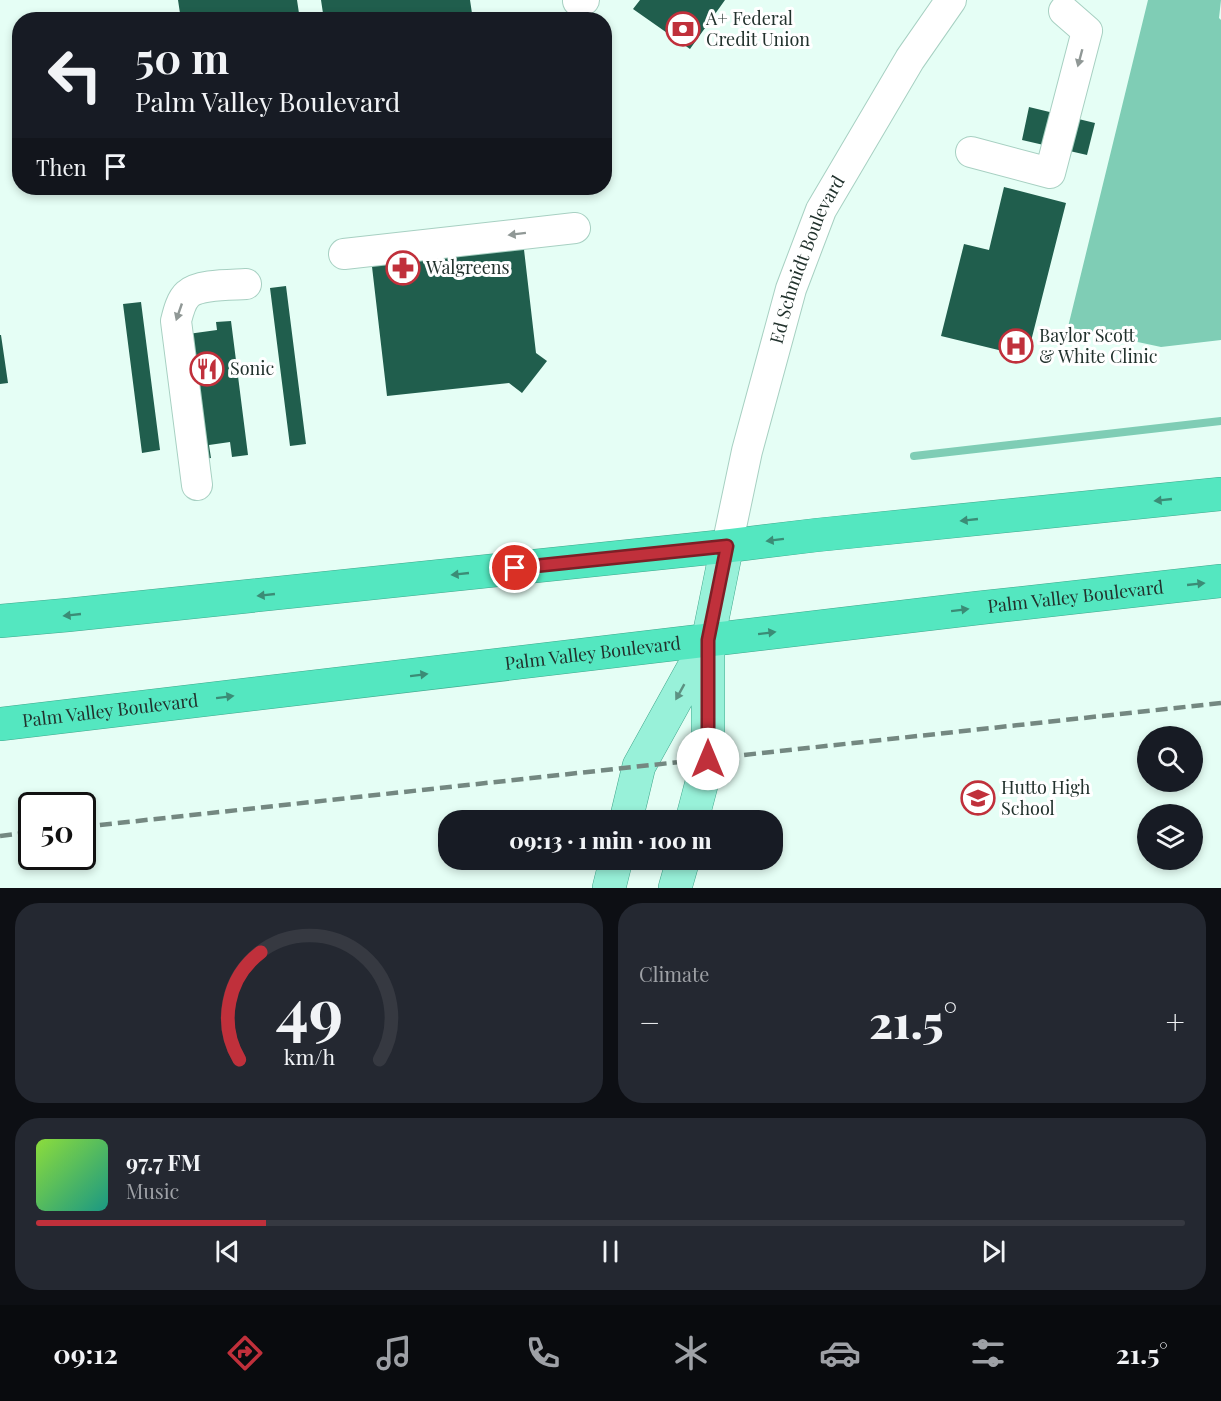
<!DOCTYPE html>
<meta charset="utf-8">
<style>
body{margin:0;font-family:"Playfair Display",serif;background:#242831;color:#f1f3f6;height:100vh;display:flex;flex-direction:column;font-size:22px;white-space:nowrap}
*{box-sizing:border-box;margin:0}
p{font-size:20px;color:#9ea1a6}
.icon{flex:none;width:33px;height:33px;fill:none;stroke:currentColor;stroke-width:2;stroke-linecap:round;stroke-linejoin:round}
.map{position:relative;height:888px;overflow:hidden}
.sheet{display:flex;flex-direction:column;gap:15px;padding:15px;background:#0d0f14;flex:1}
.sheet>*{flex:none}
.guide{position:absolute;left:12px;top:12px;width:600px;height:183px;border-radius:24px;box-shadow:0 3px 9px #0003;background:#171b24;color:#f1f3f6;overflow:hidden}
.tools{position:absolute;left:1137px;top:726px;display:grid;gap:12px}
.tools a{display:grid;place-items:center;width:66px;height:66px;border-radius:50%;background:#171b24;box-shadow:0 3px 9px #0003;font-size:30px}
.speed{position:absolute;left:18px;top:792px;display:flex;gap:12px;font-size:30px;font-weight:700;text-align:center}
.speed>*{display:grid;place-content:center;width:78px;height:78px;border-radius:50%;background:#171b24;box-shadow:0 3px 9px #0003;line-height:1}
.speed .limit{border:3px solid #111;border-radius:9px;background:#fff;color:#111}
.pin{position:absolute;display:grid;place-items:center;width:51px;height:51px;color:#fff;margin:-26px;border:3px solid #fff;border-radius:50%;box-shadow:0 2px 6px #0007}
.me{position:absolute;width:66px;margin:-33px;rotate:0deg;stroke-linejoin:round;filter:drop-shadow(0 0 4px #0008)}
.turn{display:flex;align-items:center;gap:21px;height:126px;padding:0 24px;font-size:27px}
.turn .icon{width:78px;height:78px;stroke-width:2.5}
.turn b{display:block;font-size:42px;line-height:51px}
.then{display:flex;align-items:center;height:57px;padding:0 24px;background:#0003;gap:12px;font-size:22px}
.big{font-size:45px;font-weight:800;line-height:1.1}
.sheet .card{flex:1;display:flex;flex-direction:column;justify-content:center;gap:9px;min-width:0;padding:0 21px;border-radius:24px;background:#242831}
.sheet .dial{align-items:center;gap:0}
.dial svg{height:156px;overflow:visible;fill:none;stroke:#363941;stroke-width:7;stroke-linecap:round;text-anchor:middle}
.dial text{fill:#f1f3f6;stroke:none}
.song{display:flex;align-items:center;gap:18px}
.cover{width:72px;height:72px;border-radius:9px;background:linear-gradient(135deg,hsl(90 70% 55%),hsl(170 70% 35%))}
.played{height:6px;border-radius:3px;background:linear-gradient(90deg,#c0303b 20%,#363941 20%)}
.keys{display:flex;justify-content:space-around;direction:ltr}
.heat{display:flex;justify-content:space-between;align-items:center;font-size:33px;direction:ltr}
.sheet .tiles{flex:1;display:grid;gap:15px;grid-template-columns:1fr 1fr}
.card:last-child{grid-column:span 2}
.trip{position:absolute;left:438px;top:810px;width:345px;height:60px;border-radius:24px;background:#171b24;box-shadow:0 3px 9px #0003;font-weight:800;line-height:60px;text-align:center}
.dock{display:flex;height:96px;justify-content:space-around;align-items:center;background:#090b0e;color:#9ea1a6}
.dock .icon{width:42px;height:42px}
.dock .active{color:#c0303b}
.dock b{font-size:27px;color:#f1f3f6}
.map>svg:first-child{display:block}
</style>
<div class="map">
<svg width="1221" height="888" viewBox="0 0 1221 888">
<rect width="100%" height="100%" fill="#e5fef5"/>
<path fill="#7fcdb5" d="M1148,0h73l-2,18 2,2v320l-60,7 -93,-20z"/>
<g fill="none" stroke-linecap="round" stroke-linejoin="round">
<path stroke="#7fcdb5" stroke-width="8" d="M914,456l307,-35"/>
</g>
<path fill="#205e4d" d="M178,0h119l3,20h-119z
M321,0h149l3,20h-149z
M640,0h85l-35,49 -57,-40z
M1029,107l66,16 -8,32 -65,-15z
M1004,187l62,16 -39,154 -86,-21 23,-92 25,6z
M523,241l13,112 11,8 -25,32 -13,-10 -122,13 -16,-138z
M286,286l20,158 -16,2 -20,-158z
M141,302l19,148 -18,3 -19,-149z
M231,321l17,134 -16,2 -2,-15 -21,3 2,13 -13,2 -10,-126 29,-4 -1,-8z
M0,335h1l7,48 -8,1z"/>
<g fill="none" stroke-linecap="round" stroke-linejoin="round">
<g stroke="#a7d0c2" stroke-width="32">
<g id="minor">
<path d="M578,1l6,-1"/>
<path d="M971,152l79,21 37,-142 -23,-20"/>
<path d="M344,254l231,-26"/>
<path d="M197,485l-21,-164c2,-8 5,-21 12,-27 11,-10 43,-9 58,-10"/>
<path id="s1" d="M727,546l20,-95 44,-162 30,-79 89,-151 41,-59"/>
</g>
</g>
<g stroke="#42a88d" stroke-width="34">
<path id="major" d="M626,820l13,-54 67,-121
M692,820l16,-61v-119l19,-94
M609,888l7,-28
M675,888l8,-28"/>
</g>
<g stroke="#42a88d" stroke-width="34">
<g id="highway">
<path d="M0,621l68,-6 659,-69 90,-11 404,-41"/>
<path id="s2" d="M0,724l978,-116 243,-27"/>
</g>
</g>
<use href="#minor" stroke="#fff" stroke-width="30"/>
<use href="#major" stroke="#98f1d9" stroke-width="33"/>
<use href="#highway" stroke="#54e7c0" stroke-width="33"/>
<path stroke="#748881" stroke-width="4.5" stroke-dasharray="12 6" stroke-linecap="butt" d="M82,827l1139,-124
M0,836l32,-4"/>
</g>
<defs><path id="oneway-solid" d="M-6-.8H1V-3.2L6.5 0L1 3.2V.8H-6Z" transform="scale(1.5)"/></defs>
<g fill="#909896">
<use href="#oneway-solid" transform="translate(1080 58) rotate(105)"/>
<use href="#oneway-solid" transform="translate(517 234) rotate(173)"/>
<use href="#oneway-solid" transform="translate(179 312) rotate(109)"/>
</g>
<g fill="#3b8c76">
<use href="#oneway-solid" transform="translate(1163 500) rotate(174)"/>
<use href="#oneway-solid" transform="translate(969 520) rotate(174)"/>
<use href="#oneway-solid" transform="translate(775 540) rotate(173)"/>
<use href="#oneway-solid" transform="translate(460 574) rotate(174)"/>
<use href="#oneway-solid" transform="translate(1196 584) rotate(-6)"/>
<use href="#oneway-solid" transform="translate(266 595) rotate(174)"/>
<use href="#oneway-solid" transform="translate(960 610) rotate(-7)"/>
<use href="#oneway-solid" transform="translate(72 615) rotate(174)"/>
<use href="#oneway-solid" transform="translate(767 633) rotate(-7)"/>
<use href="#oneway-solid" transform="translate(419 675) rotate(-7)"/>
<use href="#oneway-solid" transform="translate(225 697) rotate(-7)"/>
</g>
<use fill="#5d9283" href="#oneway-solid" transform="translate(680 692) rotate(119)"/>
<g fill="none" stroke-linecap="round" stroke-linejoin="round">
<g stroke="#7d1f26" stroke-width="15">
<path id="route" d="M515,568l212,-22 -19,94v119"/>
</g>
<use href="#route" stroke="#c0303b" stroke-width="10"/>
</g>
<defs>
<g id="bank-ring" transform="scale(1.725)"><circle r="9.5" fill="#fff" stroke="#c0303b" stroke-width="1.5"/><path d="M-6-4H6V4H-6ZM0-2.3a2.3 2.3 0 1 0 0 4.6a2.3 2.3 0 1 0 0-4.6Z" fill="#c0303b"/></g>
<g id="pharmacy-ring" transform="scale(1.725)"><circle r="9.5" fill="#fff" stroke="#c0303b" stroke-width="1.5"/><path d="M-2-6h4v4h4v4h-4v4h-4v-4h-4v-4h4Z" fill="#c0303b"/></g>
<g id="hospital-ring" transform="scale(1.725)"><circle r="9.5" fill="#fff" stroke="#c0303b" stroke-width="1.5"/><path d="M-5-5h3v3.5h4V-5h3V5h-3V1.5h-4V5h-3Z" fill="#c0303b"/></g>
<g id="restaurant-ring" transform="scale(1.725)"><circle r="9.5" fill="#fff" stroke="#c0303b" stroke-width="1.5"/><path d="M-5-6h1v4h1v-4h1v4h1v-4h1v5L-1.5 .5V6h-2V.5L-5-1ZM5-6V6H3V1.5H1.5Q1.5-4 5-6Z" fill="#c0303b"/></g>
<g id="school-ring" transform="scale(1.725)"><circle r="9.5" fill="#fff" stroke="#c0303b" stroke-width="1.5"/><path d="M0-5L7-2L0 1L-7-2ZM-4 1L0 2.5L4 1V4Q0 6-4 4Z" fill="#c0303b"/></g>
</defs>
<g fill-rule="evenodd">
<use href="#bank-ring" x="683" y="29"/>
<use href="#pharmacy-ring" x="403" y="268"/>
<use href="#hospital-ring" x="1016" y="346"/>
<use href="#restaurant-ring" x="207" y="369"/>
<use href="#school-ring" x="978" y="798"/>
</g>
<g text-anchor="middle" stroke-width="6" stroke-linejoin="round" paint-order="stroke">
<g font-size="18" fill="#22322d" stroke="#fff" text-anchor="start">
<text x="706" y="25">A+ Federal<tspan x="706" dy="21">Credit Union</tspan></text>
<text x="426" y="274">Walgreens</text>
<text x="1039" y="342">Baylor Scott<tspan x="1039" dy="21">&amp; White Clinic</tspan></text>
<text x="230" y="375">Sonic</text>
<text x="1001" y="794">Hutto High<tspan x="1001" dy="21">School</tspan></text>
</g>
<g font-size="18" fill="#22322d" stroke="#fff">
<text dy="6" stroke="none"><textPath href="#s1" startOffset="298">Ed Schmidt Boulevard</textPath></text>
<text dy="6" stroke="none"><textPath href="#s2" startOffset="1083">Palm Valley Boulevard</textPath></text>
<text dy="6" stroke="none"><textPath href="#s2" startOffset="597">Palm Valley Boulevard</textPath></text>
<text dy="6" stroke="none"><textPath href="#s2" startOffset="111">Palm Valley Boulevard</textPath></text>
</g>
</g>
</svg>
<div class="tools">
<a><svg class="icon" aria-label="search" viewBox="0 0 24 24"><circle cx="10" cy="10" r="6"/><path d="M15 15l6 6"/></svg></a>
<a><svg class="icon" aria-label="layers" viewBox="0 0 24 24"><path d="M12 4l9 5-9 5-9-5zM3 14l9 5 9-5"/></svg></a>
</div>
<div class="speed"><div class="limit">50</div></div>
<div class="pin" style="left:515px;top:568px;background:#d93025"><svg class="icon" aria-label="arrive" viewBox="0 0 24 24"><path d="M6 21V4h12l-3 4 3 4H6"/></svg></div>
<svg class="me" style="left:708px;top:759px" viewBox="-20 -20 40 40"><circle r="19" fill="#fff"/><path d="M0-13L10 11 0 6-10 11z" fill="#c0303b"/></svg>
<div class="trip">09:13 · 1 min · 100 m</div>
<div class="guide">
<div class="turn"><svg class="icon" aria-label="left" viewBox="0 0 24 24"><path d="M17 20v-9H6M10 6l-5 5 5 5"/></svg><div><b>50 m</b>Palm Valley Boulevard</div></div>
<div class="then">Then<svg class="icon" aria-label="arrive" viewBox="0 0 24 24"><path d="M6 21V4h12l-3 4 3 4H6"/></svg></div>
</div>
</div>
<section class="sheet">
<div class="tiles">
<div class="card dial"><svg viewBox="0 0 100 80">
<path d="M14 69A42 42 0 1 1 86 69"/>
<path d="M14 69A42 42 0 0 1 25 14" stroke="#c0303b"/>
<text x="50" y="56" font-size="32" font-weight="700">49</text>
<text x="50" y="72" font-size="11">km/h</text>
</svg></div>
<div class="card"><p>Climate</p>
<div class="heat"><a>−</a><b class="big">21.5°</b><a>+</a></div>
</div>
<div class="card">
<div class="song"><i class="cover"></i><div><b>97.7 FM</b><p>Music</p></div></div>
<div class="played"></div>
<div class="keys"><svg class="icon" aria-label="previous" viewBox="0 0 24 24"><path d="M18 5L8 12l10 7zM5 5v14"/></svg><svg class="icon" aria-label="pause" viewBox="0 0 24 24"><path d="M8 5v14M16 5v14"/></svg><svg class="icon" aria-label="next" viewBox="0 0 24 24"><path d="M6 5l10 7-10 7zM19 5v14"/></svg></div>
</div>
</div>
</section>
<nav class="dock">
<b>09:12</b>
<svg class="icon active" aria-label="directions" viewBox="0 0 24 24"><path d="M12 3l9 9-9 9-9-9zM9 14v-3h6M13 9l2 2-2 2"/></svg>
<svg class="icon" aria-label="music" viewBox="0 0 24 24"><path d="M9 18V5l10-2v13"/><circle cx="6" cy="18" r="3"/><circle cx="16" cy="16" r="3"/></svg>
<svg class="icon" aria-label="phone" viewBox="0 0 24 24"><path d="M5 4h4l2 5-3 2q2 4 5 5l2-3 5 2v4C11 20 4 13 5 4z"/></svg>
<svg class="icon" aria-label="climate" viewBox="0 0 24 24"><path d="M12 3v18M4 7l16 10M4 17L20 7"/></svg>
<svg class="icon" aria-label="car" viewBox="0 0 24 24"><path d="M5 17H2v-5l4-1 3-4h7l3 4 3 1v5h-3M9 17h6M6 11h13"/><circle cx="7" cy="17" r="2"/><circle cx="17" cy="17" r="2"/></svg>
<svg class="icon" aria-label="filters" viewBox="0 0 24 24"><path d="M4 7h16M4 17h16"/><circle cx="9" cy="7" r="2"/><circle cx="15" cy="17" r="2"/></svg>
<b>21.5°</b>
</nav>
